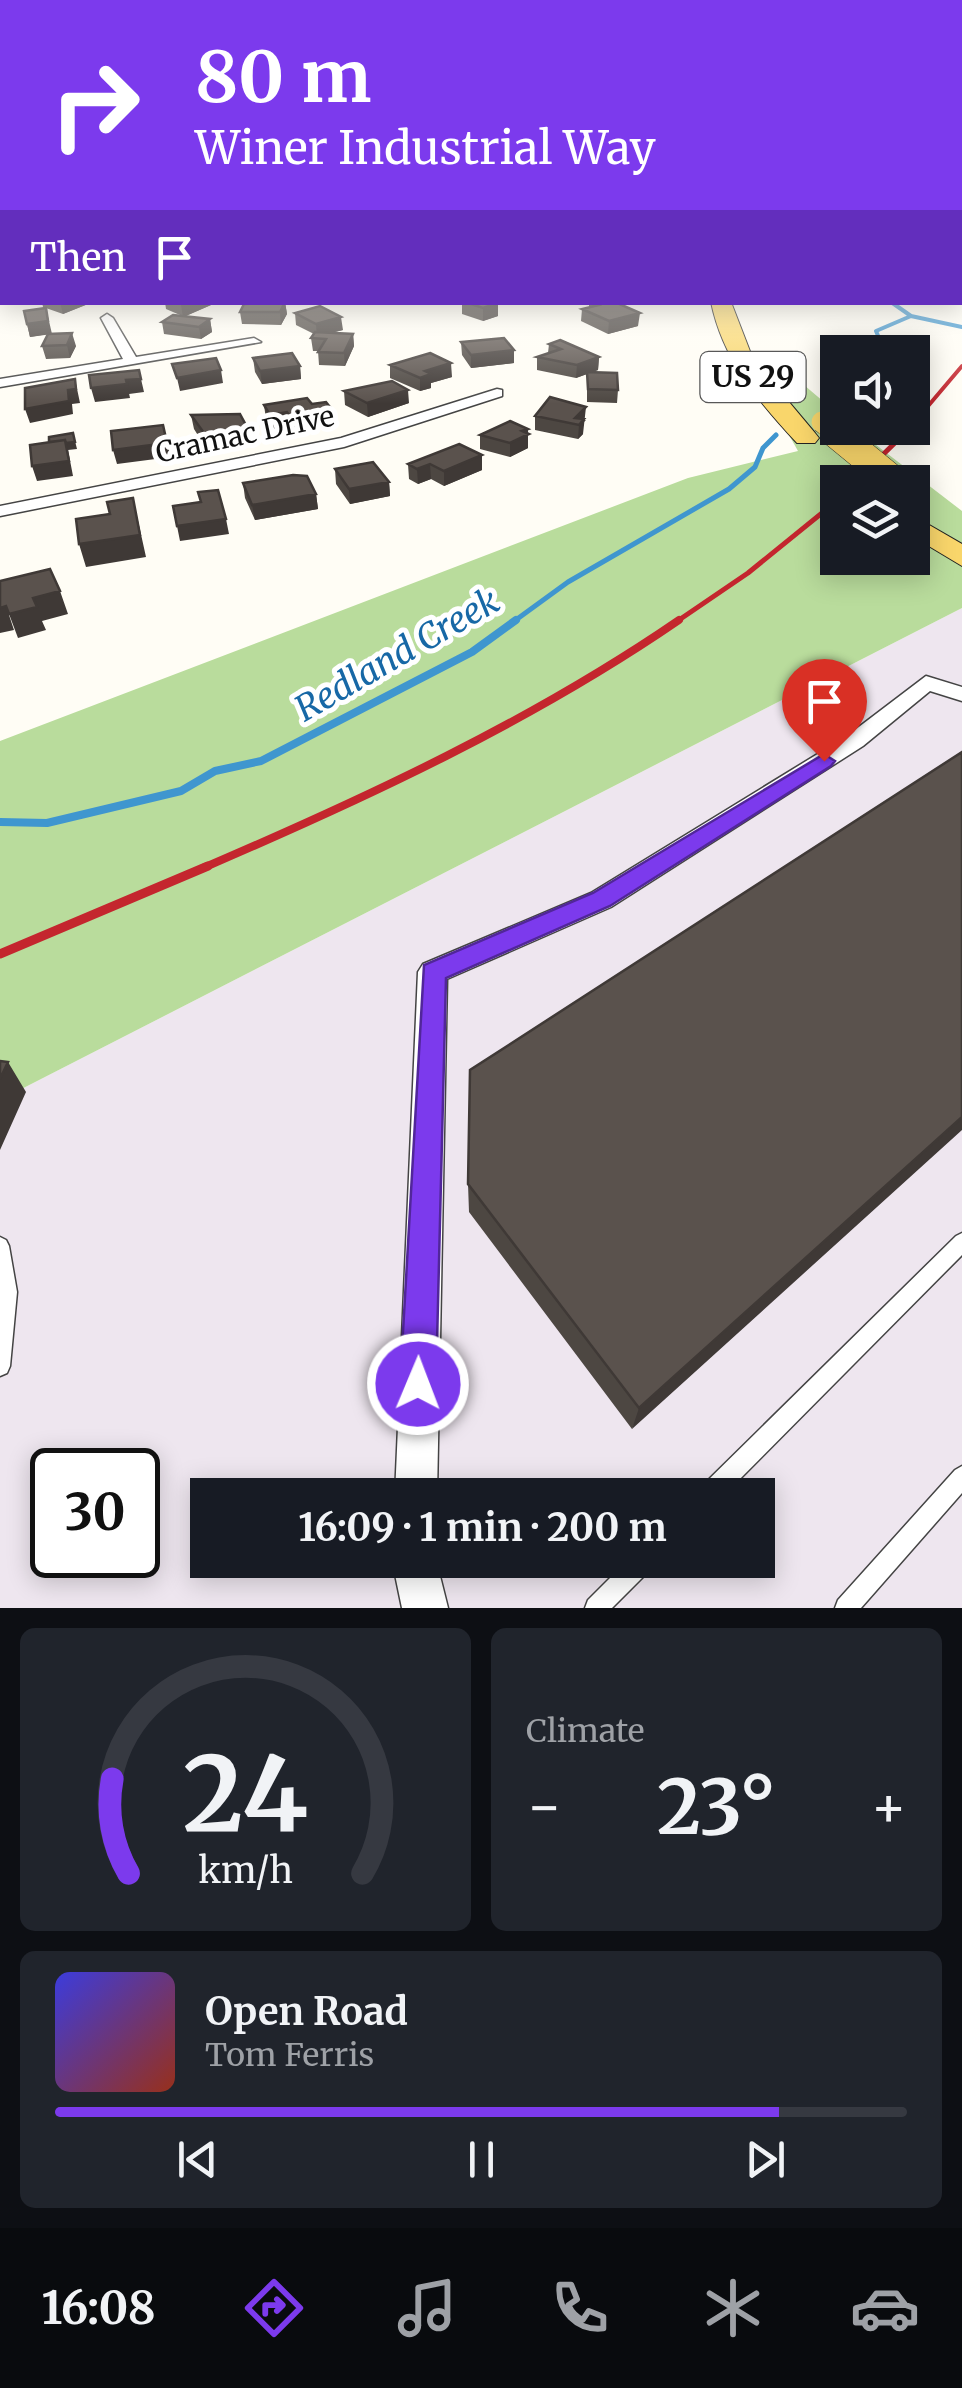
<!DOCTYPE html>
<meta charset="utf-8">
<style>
body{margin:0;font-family:Merriweather,serif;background:#20242c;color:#f1f3f6;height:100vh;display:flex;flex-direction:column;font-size:38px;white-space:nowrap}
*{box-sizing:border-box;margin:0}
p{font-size:32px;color:#9ea1a6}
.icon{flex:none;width:55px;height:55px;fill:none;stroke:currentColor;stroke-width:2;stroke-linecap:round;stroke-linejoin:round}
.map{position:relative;height:1608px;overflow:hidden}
.side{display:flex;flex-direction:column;gap:20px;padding:20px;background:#0d0f14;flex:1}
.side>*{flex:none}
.top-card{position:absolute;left:0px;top:0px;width:962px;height:305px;box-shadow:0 5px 25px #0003;background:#7c3aed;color:#fff;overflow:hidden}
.tools{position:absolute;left:820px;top:335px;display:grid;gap:20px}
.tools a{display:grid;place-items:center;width:110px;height:110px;border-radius:0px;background:#171b24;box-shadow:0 5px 25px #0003;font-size:50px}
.speed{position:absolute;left:30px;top:1448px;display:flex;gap:20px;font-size:50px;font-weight:700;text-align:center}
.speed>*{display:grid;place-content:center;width:130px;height:130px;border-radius:50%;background:#171b24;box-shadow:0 5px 25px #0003;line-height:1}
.speed .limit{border:5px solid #111;border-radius:15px;background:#fff;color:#111}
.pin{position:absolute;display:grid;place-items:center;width:85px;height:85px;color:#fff;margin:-102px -42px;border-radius:50% 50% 50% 0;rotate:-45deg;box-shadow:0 0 10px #0007}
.pin .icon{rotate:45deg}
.me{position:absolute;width:110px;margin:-55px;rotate:1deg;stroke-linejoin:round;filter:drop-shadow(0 0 8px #0008)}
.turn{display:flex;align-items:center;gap:35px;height:210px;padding:0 30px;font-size:45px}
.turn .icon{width:130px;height:130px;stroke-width:2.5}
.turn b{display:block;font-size:70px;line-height:85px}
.then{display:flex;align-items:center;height:95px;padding:0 30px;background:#0003;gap:20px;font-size:38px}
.big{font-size:75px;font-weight:700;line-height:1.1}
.side .card{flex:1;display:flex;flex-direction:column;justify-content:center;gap:15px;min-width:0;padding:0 35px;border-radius:15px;background:#20242c}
.side .dial{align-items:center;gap:0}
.dial svg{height:260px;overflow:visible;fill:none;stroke:#363941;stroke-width:7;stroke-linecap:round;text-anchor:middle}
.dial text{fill:#f1f3f6;stroke:none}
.song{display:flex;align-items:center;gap:30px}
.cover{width:120px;height:120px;border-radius:15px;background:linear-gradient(135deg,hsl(240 70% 55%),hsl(10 70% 35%))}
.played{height:10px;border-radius:5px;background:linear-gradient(90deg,#7c3aed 85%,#363941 85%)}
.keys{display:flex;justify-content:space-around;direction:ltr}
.heat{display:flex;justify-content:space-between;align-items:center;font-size:55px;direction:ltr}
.side .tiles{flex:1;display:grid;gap:20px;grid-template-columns:1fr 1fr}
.card:last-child{grid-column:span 2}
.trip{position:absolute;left:190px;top:1478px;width:585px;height:100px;border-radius:0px;background:#171b24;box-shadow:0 5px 25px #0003;font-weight:700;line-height:100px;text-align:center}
.menu{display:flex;height:160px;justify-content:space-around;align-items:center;background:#090b0e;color:#9ea1a6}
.menu .icon{width:70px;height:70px}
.menu .selected{color:#7c3aed}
.menu b{font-size:45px;color:#f1f3f6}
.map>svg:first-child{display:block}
</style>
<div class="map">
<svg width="962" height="1608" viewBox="0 0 962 1608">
<rect width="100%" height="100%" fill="#fffdf5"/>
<path fill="#eee6ef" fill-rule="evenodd" d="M962,608v1000h-962v-508zM52,1470h86v85h-86zM208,1495h550v65h-550z"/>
<path fill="#b9dc9c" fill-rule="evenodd" d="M791,374l46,39 1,15h16l108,83v97l-962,492v-359l688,-263 110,-27 -9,-16zM838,482h74v76h-74z"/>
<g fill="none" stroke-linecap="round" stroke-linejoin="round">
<path stroke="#3f96cf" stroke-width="4" d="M891,302l20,14 51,11
M885,352l-9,-21 35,-15"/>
<path stroke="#3f96cf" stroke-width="5" d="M513,622l55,-40 161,-93 26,-22 8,-19 13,-13"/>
<path stroke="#3f96cf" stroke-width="8" d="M0,822l47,1 134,-32 34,-20 46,-10 211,-109 44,-32"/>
<g stroke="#444" stroke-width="3">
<path id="lane" d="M962,1233v22l-238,240h-26l3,-8 255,-251z
M0,1237l6,3 3,6 8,46 -7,74 -3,7 -7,3z
M962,1466v27l-101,115h-26l3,-8 117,-130z
M628,1560h27l-3,8 -40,40h-27l3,-8z"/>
</g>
<g stroke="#444" stroke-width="3">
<path id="street" d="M0,202h2v6h-2z
M107,314l6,4 23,39 118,-19 7,4 -261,45v-8l123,-20 -22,-41z
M497,389l5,1v6l-158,51 -344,69v-10l341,-68z
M926,676l36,11v14l-32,-10 -67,55 -252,161 -164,72 -10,516h-42l23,-523 5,-8 168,-71 256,-157z
M392,1560h44l12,48h-46z"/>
</g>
<g stroke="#222" stroke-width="2">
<path id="primary" d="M962,189v10l-2,1v-10z
M711,302h20l22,57 62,74 4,5 -4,5h-18c-39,-42 -74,-83 -86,-141z
M912,515l50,29v22l-50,-30z"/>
</g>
<use href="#lane" fill="#fff" fill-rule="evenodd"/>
<use href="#street" fill="#fff" fill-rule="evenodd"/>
<use href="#primary" fill="#f9d66b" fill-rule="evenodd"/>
<path stroke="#c4262e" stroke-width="4" d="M912,425l50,-59
M904,434l6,-6"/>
<path stroke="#c4262e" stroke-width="5" d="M855,482l51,-50
M676,622l72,-49 90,-73"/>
<path stroke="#c4262e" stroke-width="8" d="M203,868c163,-70 329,-147 476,-248"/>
<path stroke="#c4262e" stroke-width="9" d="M0,954l208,-88"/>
<g stroke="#222" stroke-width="22" stroke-linecap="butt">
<path id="primary-bridge-far1" d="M822,422l15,12"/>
</g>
<g stroke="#222" stroke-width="30" stroke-linecap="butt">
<path id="primary-bridge" d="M834,432l61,50"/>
</g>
<use href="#primary-bridge-far1" stroke="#f9d66b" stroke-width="21"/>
<use href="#primary-bridge" stroke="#f9d66b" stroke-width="29"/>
</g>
<path fill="#4d4742" d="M42,302h51l-30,12 -20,-7z
M165,302h46v3l-25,11 24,3 2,13 -11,7 -37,-5 -2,-12 18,-7 -14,-6z
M285,302l2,12 -6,11 -39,-1 -2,-12z
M462,302l36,1v13l-15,5 -21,-7z
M589,302h26l23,24 -30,8 -27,-13 1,-12 7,-2z
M295,313l48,17 -12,3 22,1 1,12 -9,20 -26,-1 -1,-14h-5l-2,-13 3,-4 -18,-9z
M27,324l25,10 24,12 -6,12 -24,1 -4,-13 6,-12 -18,3z
M461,342l53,21 -43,5 -9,-13z
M549,344l50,13 -1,13 -6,2 26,18 -1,13 -30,-1v-28l-11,4 -39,-8v-13l11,-4z
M253,358l47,8 1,13 -39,5 -7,-12z
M390,365l62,12 -21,6v5l-11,3 -30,-13z
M344,391l65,12 -41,14 -23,-12z
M264,405l71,21 -42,7 -4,-7 -17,3 -6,-10z
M191,415l59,28 -44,5 -12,-19z
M535,416l51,4 -3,3v11l-5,5 -43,-9z
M528,429v19l-18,9 -30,-8v-14z
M459,444l23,26 -38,16 -13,-7 -13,5 -9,-5 -1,-15z
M335,469l54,13 1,14 -40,8 -14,-20z
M243,483l73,11 2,15 -63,11 -10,-22z
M962,752l-330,677 -163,-217 -1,-28z"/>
<path fill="#3f3936" d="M60,302h33l-30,12z
M186,302h25v3l-28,12 -2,-12z
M285,302l2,12 -6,11 -1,-13z
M498,303v13l-15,5v-13z
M46,308l6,26 -22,3 -3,-13z
M640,313l-2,13 -30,8 1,-13z
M341,317l2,13 -26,6 -1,-12z
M210,319l2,13 -11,7 -2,-12z
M72,333l4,13 -6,12 -3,-13z
M353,334l1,12 -9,20 -1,-13z
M514,350v13l-43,5v-13z
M599,357l-1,13 -22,8 1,-13z
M451,363l1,14 -21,6v5l-11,3v-13l5,-7z
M300,366l1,13 -39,5 -2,-13z
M221,370l2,13 -43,8 -3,-13z
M75,379l5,24 -8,1 1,10 -43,9 -5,-14 43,-19z
M141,379l3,13 -15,2 -3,-14z
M127,384l3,14 -35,4 -4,-14z
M408,390l1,13 -41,14 -1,-14z
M586,407l-3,27 -5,5 1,-14 -4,-7z
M287,412l2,14 -17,3 -2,-14z
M334,412l1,14 -42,7 -1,-14z
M248,429l2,14 -44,5 -2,-15z
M528,429v19l-18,9v-14l12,-12z
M73,433l4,16 -9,1 5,26 -36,5 -5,-15z
M167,443l4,14 -54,7 -4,-14z
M482,455v15l-38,16v-15z
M430,464l1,15 -13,5 -1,-15z
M389,482l1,14 -40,8 -1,-15z
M316,494l2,15 -63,11 -3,-15z
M133,498l13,59 -60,10 -7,-23z
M226,519l3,15 -49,7 -3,-15z
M60,591l8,23 -26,7 4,9 -28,8 -9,-24 24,-16z
M6,606l8,24 -14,3v-25z
M8,1062l18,30 -26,58v-71z
M962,1117v13l-330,299 7,-21z"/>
<path fill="#5a524d" stroke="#3f3936" stroke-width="2.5" d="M285,302l-5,10h-40l4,-8z
M465,302h31l2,1 -15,5z
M594,302h21l25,11 -31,8 -27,-12 17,-4z
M320,306l21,11 -25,7 -21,-11z
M46,308l2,13 -21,3 -3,-13z
M173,315l37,4 -11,8 -37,-5z
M315,332l38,2 -9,19 -26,-1 8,-13 -15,-1z
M72,333l-5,12 -25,1 6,-12z
M504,338l10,12 -43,5 -10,-13z
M560,340l39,17 -22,8 -40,-8 24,-8 -12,-5z
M292,353l8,13 -40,5 -7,-13z
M430,353l21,10 -26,8 6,3 -11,4 -30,-13z
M216,358l5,12 -44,8 -5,-14z
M139,370l2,9 -15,1 1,4 -36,4 -2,-13z
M587,372l30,1 1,17 -30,-1z
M75,379l1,10 -8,1 1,11 -44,8v-21z
M392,381l16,9 -41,13 -23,-12z
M550,397l36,10 -11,11 9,1 -5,6 -44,-9z
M307,398l5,6 14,-2 8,10 -42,7 -5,-7 -17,3 -6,-10z
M240,414l8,15 -44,4 -13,-18z
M510,421l18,8 -6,2 7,3 -19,9 -30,-8z
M163,425l4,18 -54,7 -2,-19z
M73,433l2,9 -9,1 -1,-3 -16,2v-5z
M65,440l4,21 -37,5 -2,-21z
M459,444l23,11 -38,16 -14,-7 -13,5 -9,-5z
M373,462l16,20 -40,7 -14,-20z
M293,475l14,1 9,18 -64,11 -9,-22z
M218,490l8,29 -49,7 -4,-20 28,-4 -3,-10z
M133,498l7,37 -61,9 -3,-25 34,-5 -3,-12z
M50,569l10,22 -27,7 4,9 -28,7 -3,-8 -6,2v-27z
M962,752v365l-323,291 -171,-224 2,-114z
M0,1061l8,1 -8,17z"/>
<linearGradient id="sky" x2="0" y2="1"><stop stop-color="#95c6ee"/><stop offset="0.44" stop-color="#fffefa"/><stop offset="1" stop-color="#fffefa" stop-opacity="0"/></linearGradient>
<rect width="962" height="404" fill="url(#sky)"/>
<path fill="#7c3aed" stroke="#51269a" stroke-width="2.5" d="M824,754l11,7 -4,5 -221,140 -164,72 -10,406 -5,13 -13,5 -13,-5 -5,-13 24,-419 169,-72z"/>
<g text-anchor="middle" stroke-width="10" stroke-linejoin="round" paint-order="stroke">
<g font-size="28" fill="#111" stroke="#fff">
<text transform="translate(245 434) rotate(-12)" y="10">Cramac Drive</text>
</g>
<rect fill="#fff" stroke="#585858" stroke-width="2.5" x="700.5" y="352" width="105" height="50" rx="8"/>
<g font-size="30" font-weight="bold" fill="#111">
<text x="753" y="387">US 29</text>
</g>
<g font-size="35" font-style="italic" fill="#1768a6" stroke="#fff">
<text transform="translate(397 655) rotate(-30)" y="12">Redland Creek</text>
</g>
</g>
</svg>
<div class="tools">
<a><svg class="icon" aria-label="sound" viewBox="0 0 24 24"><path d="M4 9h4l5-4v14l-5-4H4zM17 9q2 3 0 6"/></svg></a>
<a><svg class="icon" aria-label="layers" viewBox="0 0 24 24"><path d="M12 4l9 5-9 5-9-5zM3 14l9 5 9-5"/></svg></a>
</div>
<div class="speed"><div class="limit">30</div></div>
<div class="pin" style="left:824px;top:761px;background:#d93025"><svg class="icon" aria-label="arrive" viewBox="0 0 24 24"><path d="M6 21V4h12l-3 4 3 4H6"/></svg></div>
<svg class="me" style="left:418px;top:1384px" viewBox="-20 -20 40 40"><circle r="17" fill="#7c3aed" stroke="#fff" stroke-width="3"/><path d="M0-11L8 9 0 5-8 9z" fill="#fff"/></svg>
<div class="trip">16:09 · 1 min · 200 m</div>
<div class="top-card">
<div class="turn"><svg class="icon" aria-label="right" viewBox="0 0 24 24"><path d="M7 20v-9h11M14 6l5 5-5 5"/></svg><div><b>80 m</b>Winer Industrial Way</div></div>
<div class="then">Then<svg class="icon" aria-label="arrive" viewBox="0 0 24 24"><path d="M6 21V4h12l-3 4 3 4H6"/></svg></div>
</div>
</div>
<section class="side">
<div class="tiles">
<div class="card dial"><svg viewBox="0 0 100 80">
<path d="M14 69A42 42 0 1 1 86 69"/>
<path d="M14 69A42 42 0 0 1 9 40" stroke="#7c3aed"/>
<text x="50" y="56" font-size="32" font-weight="700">24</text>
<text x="50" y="72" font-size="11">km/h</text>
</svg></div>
<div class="card"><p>Climate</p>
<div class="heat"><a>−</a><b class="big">23°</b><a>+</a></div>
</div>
<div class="card">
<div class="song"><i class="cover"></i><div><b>Open Road</b><p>Tom Ferris</p></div></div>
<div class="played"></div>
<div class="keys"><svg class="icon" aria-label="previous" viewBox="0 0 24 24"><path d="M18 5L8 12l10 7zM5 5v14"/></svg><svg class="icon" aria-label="pause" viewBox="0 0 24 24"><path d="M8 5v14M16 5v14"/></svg><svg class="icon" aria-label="next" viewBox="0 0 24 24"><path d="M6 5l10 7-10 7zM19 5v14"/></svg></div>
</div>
</div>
</section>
<nav class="menu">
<b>16:08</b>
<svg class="icon selected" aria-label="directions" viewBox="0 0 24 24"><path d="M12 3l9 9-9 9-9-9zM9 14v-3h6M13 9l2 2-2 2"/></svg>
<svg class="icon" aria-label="music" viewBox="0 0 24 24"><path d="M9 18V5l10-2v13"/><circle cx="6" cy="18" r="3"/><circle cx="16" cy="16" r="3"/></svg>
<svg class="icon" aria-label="phone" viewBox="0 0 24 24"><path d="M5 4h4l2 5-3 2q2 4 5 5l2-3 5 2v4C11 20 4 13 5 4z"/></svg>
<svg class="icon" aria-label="climate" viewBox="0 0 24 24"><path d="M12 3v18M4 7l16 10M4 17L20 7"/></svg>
<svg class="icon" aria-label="car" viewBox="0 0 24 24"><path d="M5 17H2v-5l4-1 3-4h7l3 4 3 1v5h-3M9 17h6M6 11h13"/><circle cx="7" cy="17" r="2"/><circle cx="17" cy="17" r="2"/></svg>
</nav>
